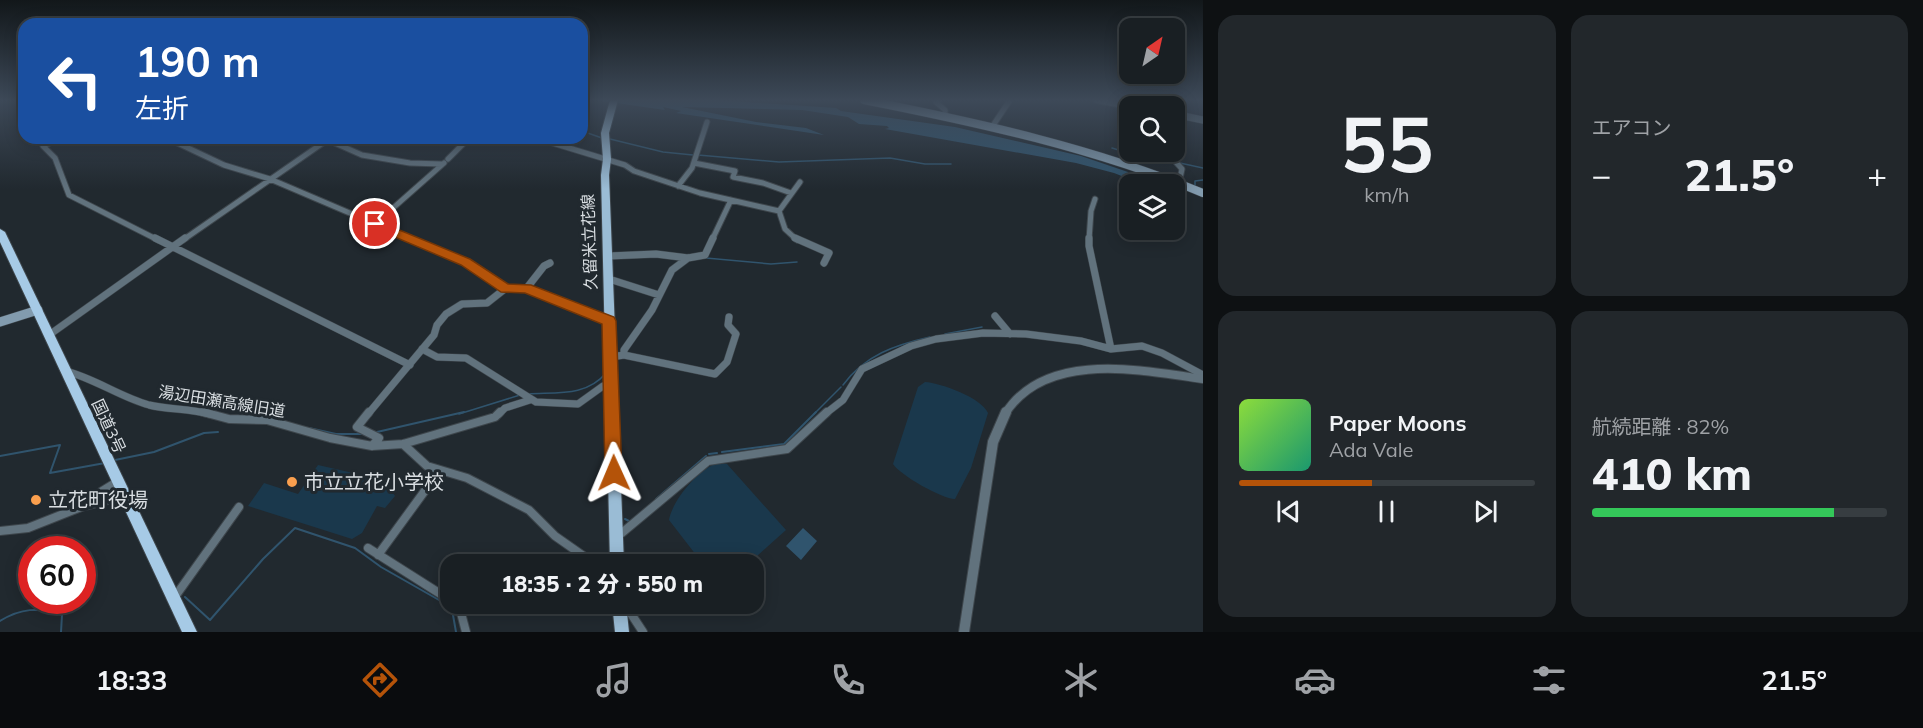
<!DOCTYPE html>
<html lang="ja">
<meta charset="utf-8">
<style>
body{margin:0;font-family:Mulish,"Noto Sans JP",sans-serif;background:#22272b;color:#f1f3f6;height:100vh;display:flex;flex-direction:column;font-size:22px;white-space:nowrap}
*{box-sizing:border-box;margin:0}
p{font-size:20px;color:#9fa2a6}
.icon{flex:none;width:33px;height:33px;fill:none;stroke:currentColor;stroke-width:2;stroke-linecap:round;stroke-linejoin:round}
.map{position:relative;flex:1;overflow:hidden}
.details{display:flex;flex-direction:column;gap:15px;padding:15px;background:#0e1113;width:720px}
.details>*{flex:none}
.top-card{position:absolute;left:18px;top:18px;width:570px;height:126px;border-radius:18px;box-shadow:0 3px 15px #0003,0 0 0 2px #373d41;background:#1a4fa0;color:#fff;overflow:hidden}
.needle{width:39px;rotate:34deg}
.controls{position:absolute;left:1119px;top:18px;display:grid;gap:12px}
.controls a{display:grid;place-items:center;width:66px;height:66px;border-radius:12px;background:#191f23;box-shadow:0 3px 15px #0003,0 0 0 2px #373d41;font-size:30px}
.speed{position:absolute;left:18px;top:536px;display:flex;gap:12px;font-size:30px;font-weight:700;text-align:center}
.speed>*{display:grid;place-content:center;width:78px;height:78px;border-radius:50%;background:#191f23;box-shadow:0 3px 15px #0003,0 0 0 2px #373d41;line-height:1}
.speed .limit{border:9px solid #d22;background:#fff;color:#111}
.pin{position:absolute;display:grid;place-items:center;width:51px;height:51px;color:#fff;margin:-26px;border:3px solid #fff;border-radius:50%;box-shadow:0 2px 6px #0007}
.me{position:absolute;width:66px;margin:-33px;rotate:359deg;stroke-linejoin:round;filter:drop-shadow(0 0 4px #0008)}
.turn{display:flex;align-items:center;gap:21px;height:126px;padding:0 18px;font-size:27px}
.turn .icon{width:78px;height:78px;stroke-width:2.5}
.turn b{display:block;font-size:42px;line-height:51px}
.big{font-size:45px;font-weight:800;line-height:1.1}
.details .card{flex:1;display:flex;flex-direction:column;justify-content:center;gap:9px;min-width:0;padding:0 21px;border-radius:18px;background:#22272b}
.details .dial{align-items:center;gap:0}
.dial b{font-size:78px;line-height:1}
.song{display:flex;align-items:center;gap:18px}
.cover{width:72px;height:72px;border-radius:9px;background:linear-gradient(135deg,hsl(90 70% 55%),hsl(160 70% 35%))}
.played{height:6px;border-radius:3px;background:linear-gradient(90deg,#b45309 45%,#373d41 45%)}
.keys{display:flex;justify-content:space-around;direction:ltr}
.heat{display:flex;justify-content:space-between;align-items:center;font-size:33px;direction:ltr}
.charge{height:9px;border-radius:4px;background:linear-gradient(90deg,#34c759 82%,#373d41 0)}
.details .tiles{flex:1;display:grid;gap:15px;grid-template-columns:repeat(2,1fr)}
.trip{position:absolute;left:440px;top:554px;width:324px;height:60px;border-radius:18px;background:#191f23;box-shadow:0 3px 15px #0003,0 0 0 2px #373d41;font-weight:800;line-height:60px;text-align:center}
.dock{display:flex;height:96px;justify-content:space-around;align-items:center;background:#0a0c0e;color:#9fa2a6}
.dock .icon{width:42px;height:42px}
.dock .current{color:#b45309}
.dock b{font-size:27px;color:#f1f3f6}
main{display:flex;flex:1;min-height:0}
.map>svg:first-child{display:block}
</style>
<main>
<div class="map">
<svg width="1203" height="632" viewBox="0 0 1203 632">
<rect width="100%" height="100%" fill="#21292f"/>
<path fill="#1a384c" d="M925,382c16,1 57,16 63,31l-17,55 -16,31c-13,0 -55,-24 -62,-35l25,-77z
M718,463l9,1 59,66 -38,34h-45l-34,-44c3,-19 30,-52 49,-57z
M318,465l66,15 11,16 -10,12 -8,-2 -15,27 -10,6 -104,-33 16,-23 34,11z"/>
<path fill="#30546d" d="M595,100h121l120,8 5,3 114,16 126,29 47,16 1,3 5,1 2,-3 22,10 -16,1 -28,-11 -38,-10 -191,-34 4,-1 -2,-2 -28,-2 -11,-7 -46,-7 -120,-3 74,15 50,6 18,7 -148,-22 5,-2 -18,-4 2,3z
M803,528l14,13 -16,19 -15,-14z"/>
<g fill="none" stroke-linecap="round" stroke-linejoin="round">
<path stroke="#30546d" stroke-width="1.5" d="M582,131l20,7
M610,139l53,13 30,3
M1112,148l49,15 11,-1
M698,155l81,7 111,-4 35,6h26
M1180,163l23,5
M1195,185v-4l8,-1
M706,258l65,6 26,-2
M945,334l37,-7
M843,385c22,-30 52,-40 87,-48
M528,394c28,-2 58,3 78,-21
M459,414l61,-19
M814,414l27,-27"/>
<path stroke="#30546d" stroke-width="2" d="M309,428l27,6h27
M377,432l87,-20
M722,452l62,-8 32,-32
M709,454l8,-1
M0,456l60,-11 -10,28 55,-10
M115,460l39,-8 50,-19 14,-1
M656,499l50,-43
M625,519l6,3
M185,597l25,23 53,-61 32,-31 60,20 26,19 65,37 7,11 3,17
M0,621c21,-13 38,-14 62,-6l-1,17"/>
<g stroke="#3e464c" stroke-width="7">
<path id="minor-far2" d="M939,100l-3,2 9,8v6
M1095,100l25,5
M992,127l18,-27
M60,138l-17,8 12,12 14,37 89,45
M167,138l57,27 46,14 143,61
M536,138l89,27 9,6 66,22 79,18
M328,140l34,15 48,8 32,1
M1167,152l15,17 -3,14
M448,159l21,-21
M694,163l41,8 -2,6 30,6 28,10
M678,186l14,-18 15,-46
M375,224l69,-61
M183,240l147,-102
M712,240l19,-40
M797,240l-12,-11 -6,-18 21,-29
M1089,240l2,-29 4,-12"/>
</g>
<g stroke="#3e464c" stroke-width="8">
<path id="minor-far1" d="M155,238l255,127
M409,238l57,24 40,26 20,1 83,32
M795,238l34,15 -5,10
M1089,238v8l22,103
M609,256l47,-2 32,4 17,-3 8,-17
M609,279l50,16
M526,289l18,-23 6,-3
M995,316l15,18
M49,335l136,-97
M422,349l15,8 29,1 70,44 42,2 25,-18h9
M624,355l91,19 12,-12 9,-28 -8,-9 1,-8
M611,357l13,-2v-5l28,-40 20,-40 16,-12
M65,371c29,7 55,26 84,34 20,5 40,3 60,9
M368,414l66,-79 3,-10 9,-11 16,-10 25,-1 19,-15
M499,414l6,-6 25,-8
M825,414l18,-14 19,-31 49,-23 25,-7 47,-6 43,1 55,7 30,8 31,-3 20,7 41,22"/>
</g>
<g stroke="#3e464c" stroke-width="10">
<path id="minor" d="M203,412l26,7 38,1 63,18 42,8 31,-2 92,-27 5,-5
M369,412l-12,15 22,11 -7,8
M403,444l24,22 40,12 62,32 26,26 40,28
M78,506l39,-24
M0,531l28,-3 53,-21 43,-11
M617,537l91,-76 79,-12 40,-37
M368,548l82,52
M378,555l62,-85
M174,598l65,-91
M454,603l7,10 5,19
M624,603l19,29"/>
</g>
<g stroke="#3e464c" stroke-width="8">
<path id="tertiary-far2" d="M1120,105l10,1
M1174,114l29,6"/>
</g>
<g stroke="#3e464c" stroke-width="10">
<path id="tertiary-far1" d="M1005,414c40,-64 136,-44 198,-35"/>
</g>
<g stroke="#3e464c" stroke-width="12">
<path id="tertiary" d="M964,632l29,-190 13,-30"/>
</g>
<g stroke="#3e464c" stroke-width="9">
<path id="secondary-far1" d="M864,100c116,23 230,48 339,93"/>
</g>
<g stroke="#3e464c" stroke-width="10">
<path id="secondary" d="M0,322l38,-12"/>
</g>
<g stroke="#3e464c" stroke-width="2">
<path id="primary" d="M610,100h8l-9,33 2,26 -2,16 15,389h-14l-9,-389 2,-16 -2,-26z
M612,603h14l3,29h-14z"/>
</g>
<g stroke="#3e464c" stroke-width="2">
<path id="trunk" d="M0,229l5,3 192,400h-15l-182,-390z"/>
</g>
<use href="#minor-far2" stroke="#61727d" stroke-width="5"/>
<use href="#minor-far1" stroke="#61727d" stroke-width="7"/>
<use href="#minor" stroke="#61727d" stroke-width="8"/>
<use href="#tertiary-far2" stroke="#61727d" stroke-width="7"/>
<use href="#tertiary-far1" stroke="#61727d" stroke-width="8"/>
<use href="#tertiary" stroke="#61727d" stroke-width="10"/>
<use href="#secondary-far1" stroke="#829bae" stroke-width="8"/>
<use href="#secondary" stroke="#829bae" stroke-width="9"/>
<use href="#primary" fill="#9abcd5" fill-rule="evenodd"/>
<use href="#trunk" fill="#a6cae6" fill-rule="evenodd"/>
</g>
<linearGradient id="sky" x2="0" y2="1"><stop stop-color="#12171a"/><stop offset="0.53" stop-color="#3d4958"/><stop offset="1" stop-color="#3d4958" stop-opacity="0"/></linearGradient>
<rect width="1203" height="189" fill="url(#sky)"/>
<path fill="#b45309" stroke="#753606" stroke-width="1.5" d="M375,220l95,39 38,25 23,1 83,32 2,4 6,152 -3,6 -5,2 -6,-2 -3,-6 -3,-149 -77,-31 -24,-1 -40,-27 -90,-38v-6z"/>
<g fill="#fa9f4e" stroke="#21292f" stroke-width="2">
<circle cx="292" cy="482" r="6"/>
<circle cx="36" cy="500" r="6"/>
</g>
<g text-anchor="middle" stroke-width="6" stroke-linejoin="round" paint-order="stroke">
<g font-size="16" fill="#d9dee2" stroke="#21292f">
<text transform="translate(589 242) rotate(-92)" y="6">久留米立花線</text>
<text transform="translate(222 401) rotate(9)" y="6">湯辺田瀬高線旧道</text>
<text transform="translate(109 426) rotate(65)" y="6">国道3号</text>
</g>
<g font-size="20" fill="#d9dee2" stroke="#21292f" text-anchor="start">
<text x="304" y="489">市立立花小学校</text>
<text x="48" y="507">立花町役場</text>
</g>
</g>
</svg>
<div class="controls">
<a><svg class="needle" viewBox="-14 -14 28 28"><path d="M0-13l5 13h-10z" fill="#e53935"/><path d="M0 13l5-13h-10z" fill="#9fa2a6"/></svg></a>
<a><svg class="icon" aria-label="search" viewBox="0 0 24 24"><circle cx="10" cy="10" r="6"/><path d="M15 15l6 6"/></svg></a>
<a><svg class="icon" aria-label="layers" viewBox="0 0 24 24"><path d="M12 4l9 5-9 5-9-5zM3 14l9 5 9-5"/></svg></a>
</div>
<div class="speed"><div class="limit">60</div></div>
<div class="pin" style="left:375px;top:224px;background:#d93025"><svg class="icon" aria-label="arrive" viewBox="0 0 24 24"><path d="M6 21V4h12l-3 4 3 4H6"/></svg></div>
<svg class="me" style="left:614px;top:473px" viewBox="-20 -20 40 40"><path d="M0-17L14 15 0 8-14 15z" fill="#b45309" stroke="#fff" stroke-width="4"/></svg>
<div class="trip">18:35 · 2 分 · 550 m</div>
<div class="top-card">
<div class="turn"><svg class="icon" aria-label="left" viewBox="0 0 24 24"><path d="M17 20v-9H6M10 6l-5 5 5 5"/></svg><div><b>190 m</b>左折</div></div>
</div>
</div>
<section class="details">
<div class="tiles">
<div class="card dial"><b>55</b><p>km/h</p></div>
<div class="card"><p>エアコン</p>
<div class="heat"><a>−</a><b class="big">21.5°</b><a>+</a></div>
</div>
<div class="card">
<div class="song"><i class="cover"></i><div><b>Paper Moons</b><p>Ada Vale</p></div></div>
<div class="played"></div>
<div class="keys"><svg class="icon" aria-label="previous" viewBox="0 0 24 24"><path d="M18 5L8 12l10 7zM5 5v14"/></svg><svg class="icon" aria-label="pause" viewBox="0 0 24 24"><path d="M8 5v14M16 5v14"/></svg><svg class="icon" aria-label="next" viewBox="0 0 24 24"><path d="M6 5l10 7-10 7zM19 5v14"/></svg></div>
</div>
<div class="card"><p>航続距離 · 82%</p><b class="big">410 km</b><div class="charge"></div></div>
</div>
</section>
</main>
<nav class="dock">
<b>18:33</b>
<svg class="icon current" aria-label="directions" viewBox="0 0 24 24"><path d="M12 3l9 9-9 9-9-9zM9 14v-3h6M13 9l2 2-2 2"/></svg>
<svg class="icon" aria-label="music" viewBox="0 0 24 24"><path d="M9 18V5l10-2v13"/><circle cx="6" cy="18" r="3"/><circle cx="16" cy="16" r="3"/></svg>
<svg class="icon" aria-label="phone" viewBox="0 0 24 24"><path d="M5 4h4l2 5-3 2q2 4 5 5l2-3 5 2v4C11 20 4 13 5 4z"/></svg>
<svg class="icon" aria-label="climate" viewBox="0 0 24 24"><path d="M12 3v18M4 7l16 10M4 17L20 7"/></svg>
<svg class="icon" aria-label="car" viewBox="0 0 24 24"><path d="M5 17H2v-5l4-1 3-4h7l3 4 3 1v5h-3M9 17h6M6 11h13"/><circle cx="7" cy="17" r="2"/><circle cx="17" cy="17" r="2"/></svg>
<svg class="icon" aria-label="filters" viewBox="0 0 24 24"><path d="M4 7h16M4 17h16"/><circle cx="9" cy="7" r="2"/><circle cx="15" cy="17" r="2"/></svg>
<b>21.5°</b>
</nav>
